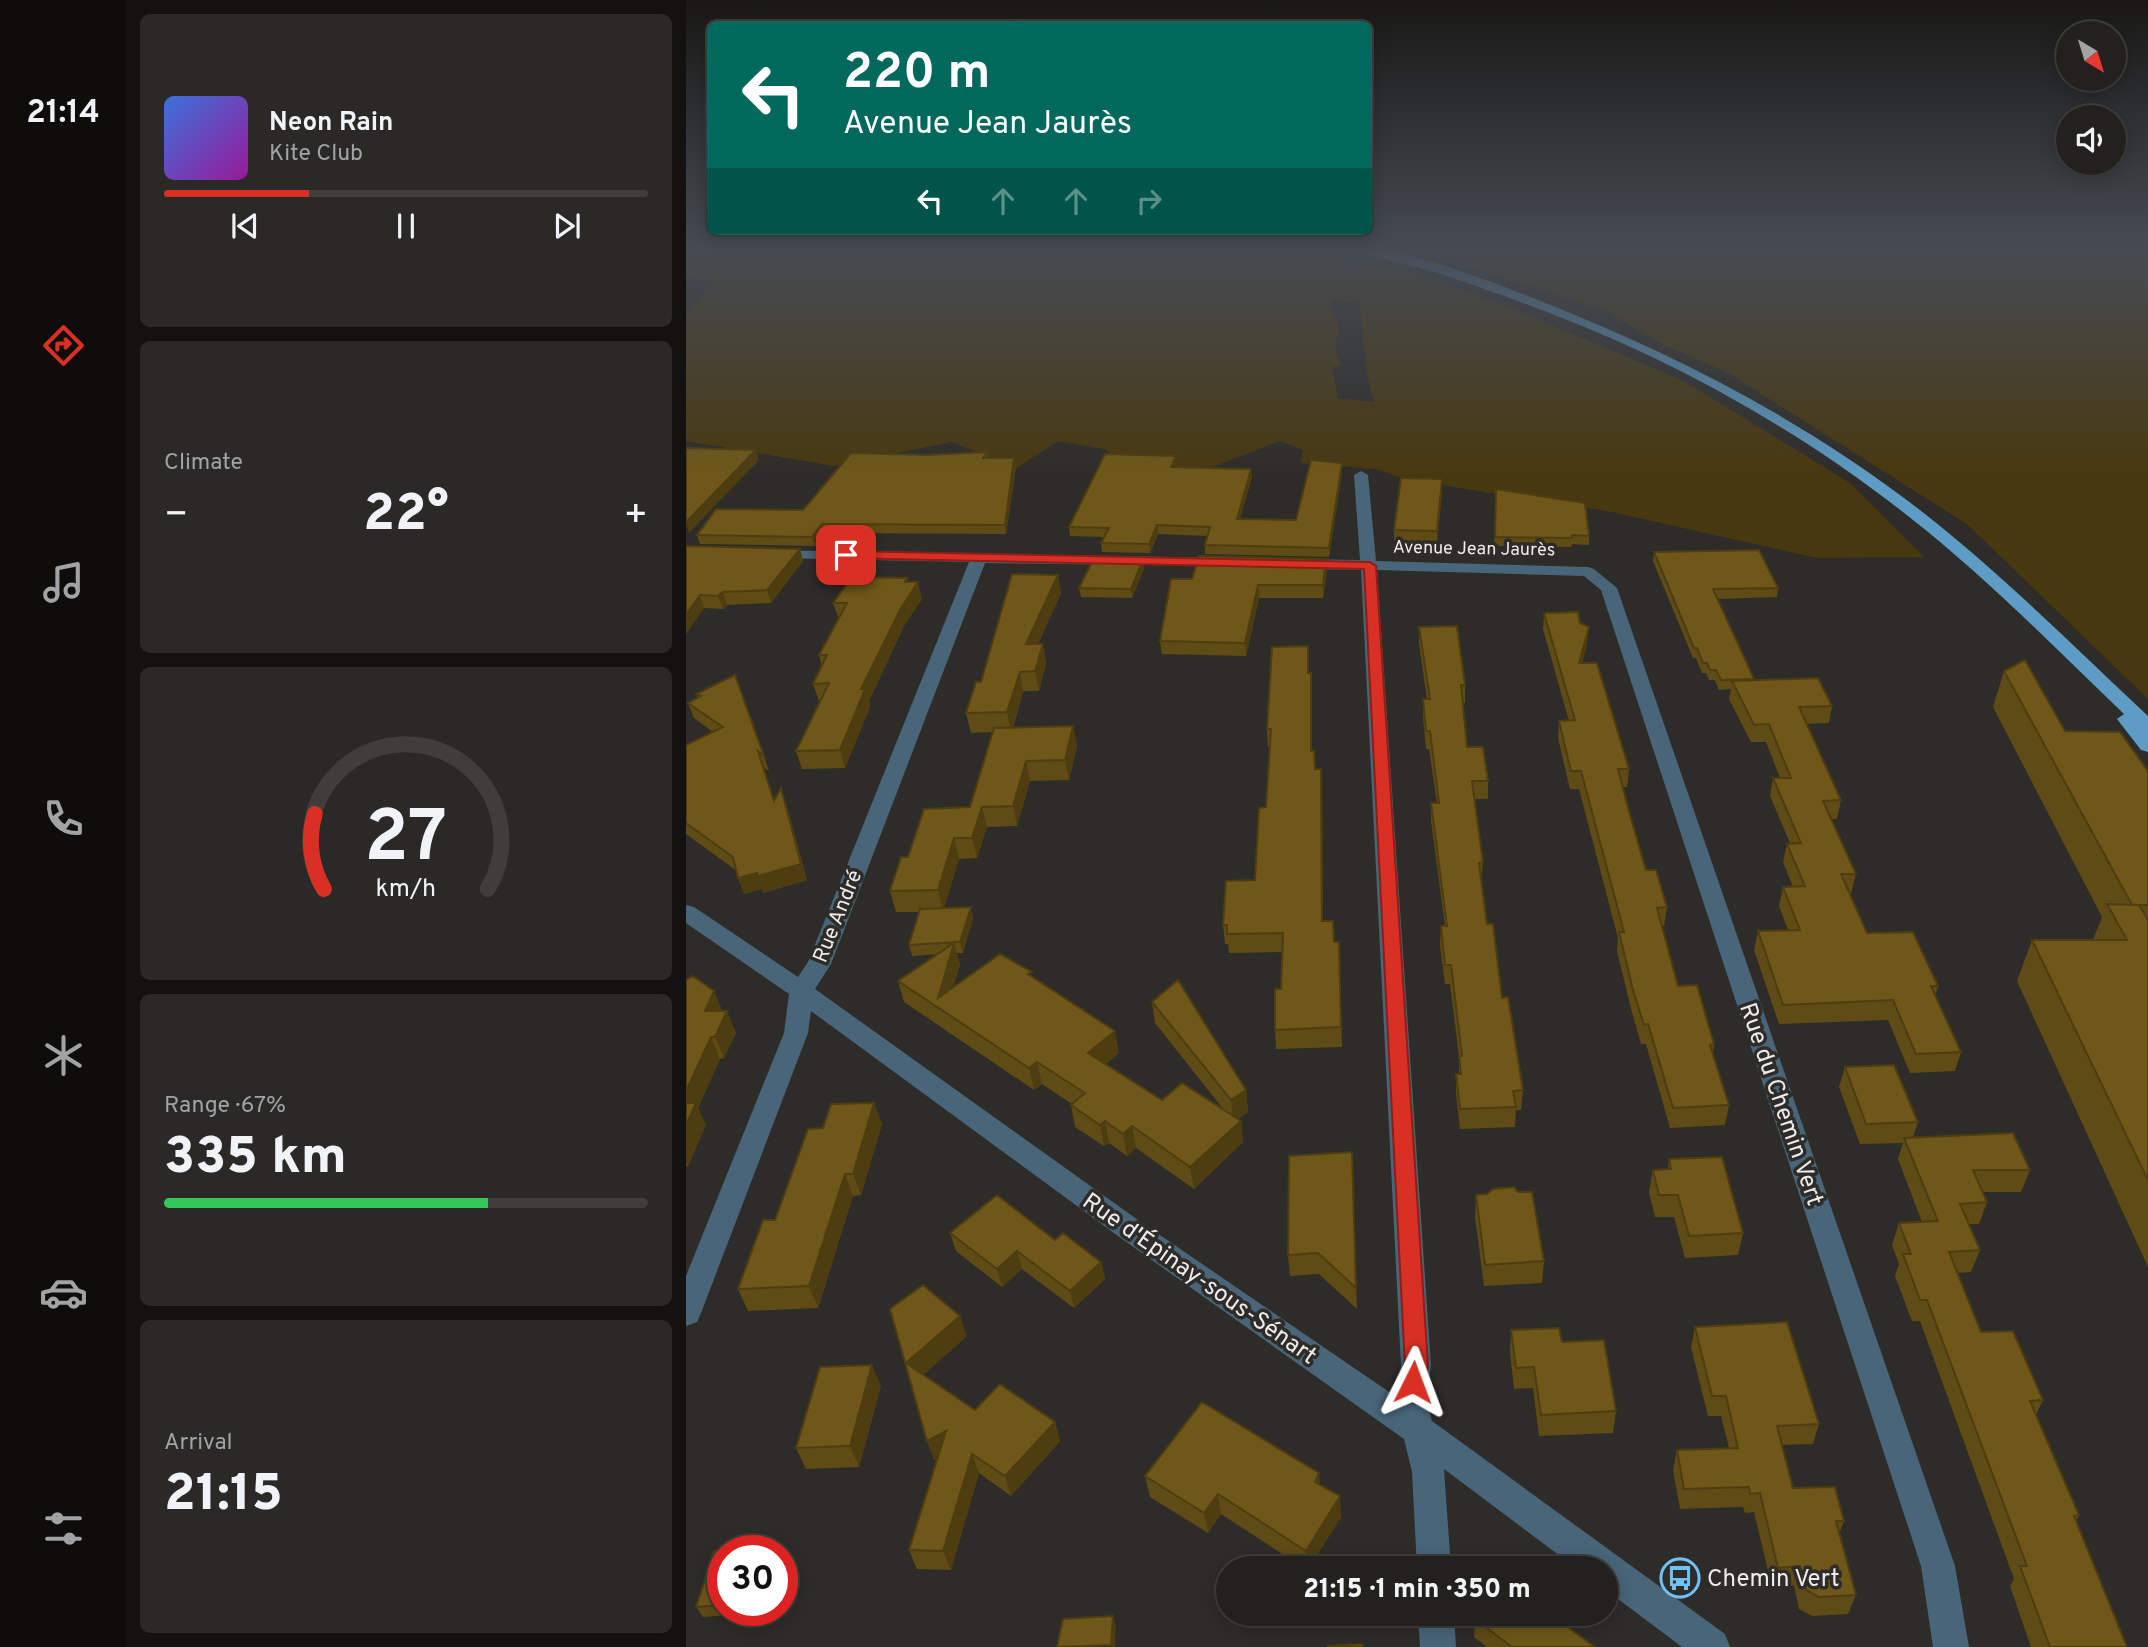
<!DOCTYPE html>
<meta charset="utf-8">
<style>
body{margin:0;font-family:Overpass,sans-serif;background:#2a2927;color:#f1f3f6;height:100vh;display:flex;flex-direction:column;font-size:26px;white-space:nowrap}
*{box-sizing:border-box;margin:0}
p{font-size:23px;color:#a2a3a4}
.icon{flex:none;width:38px;height:38px;fill:none;stroke:currentColor;stroke-width:2;stroke-linecap:round;stroke-linejoin:round}
.map{position:relative;flex:1;overflow:hidden}
.side{display:flex;flex-direction:column;gap:14px;padding:14px;background:#131210;width:560px}
.side>*{flex:none}
.banner{position:absolute;left:21px;top:21px;width:665px;height:214px;border-radius:10px;box-shadow:0 4px 18px #0003,0 0 0 2px #3f3e3c;background:#00695c;color:#fff;overflow:hidden}
.needle{width:46px;rotate:142deg}
.tools{position:absolute;left:1370px;top:21px;display:grid;gap:14px}
.tools a{display:grid;place-items:center;width:70px;height:70px;border-radius:50%;background:#22211e;box-shadow:0 4px 18px #0003,0 0 0 2px #3f3e3c;font-size:35px}
.speed{position:absolute;left:21px;top:1535px;display:flex;gap:14px;font-size:35px;font-weight:700;text-align:center}
.speed>*{display:grid;place-content:center;width:91px;height:91px;border-radius:50%;background:#22211e;box-shadow:0 4px 18px #0003,0 0 0 2px #3f3e3c;line-height:1}
.speed .limit{border:10px solid #d22;background:#fff;color:#111}
.pin{position:absolute;display:grid;place-items:center;width:60px;height:60px;color:#fff;margin:-30px;border-radius:14px;box-shadow:0 4px 10px #0006}
.me{position:absolute;width:77px;margin:-38px;rotate:3deg;stroke-linejoin:round;filter:drop-shadow(0 0 5px #0008)}
.turn{display:flex;align-items:center;gap:24px;height:147px;padding:0 21px;font-size:32px}
.turn .icon{width:91px;height:91px;stroke-width:2.5}
.turn b{display:block;font-size:49px;line-height:60px}
.lanes{display:flex;align-items:center;height:66px;padding:0 21px;background:#0003;justify-content:center;gap:35px;direction:ltr}
.lanes .off{opacity:.35}
.big{font-size:52px;font-weight:800;line-height:1.1}
.side .widget{flex:1;display:flex;flex-direction:column;justify-content:center;gap:10px;min-width:0;padding:0 24px;border-radius:10px;background:#2a2927}
.side .dial{align-items:center;gap:0}
.dial svg{height:182px;overflow:visible;fill:none;stroke:#3f3e3c;stroke-width:7;stroke-linecap:round;text-anchor:middle}
.dial text{fill:#f1f3f6;stroke:none}
.song{display:flex;align-items:center;gap:21px}
.cover{width:84px;height:84px;border-radius:10px;background:linear-gradient(135deg,hsl(220 70% 55%),hsl(300 70% 35%))}
.played{height:7px;border-radius:4px;background:linear-gradient(90deg,#d93025 30%,#3f3e3c 30%)}
.keys{display:flex;justify-content:space-around;direction:ltr}
.heat{display:flex;justify-content:space-between;align-items:center;font-size:38px;direction:ltr}
.charge{height:10px;border-radius:5px;background:linear-gradient(90deg,#34c759 67%,#3f3e3c 0)}
.trip{position:absolute;left:530px;top:1556px;width:402px;height:70px;border-radius:35px;background:#22211e;box-shadow:0 4px 18px #0003,0 0 0 2px #3f3e3c;font-weight:800;line-height:70px;text-align:center}
main{display:flex;flex:1;min-height:0}
.menu{display:flex;flex-direction:column;width:126px;justify-content:space-around;align-items:center;background:#0e0d0c;color:#a2a3a4}
.menu .icon{width:49px;height:49px}
.menu .current{color:#d93025}
.menu b{font-size:32px;color:#f1f3f6}
.map>svg:first-child{display:block}
</style>
<main>
<nav class="menu">
<b>21:14</b>
<svg class="icon current" aria-label="directions" viewBox="0 0 24 24"><path d="M12 3l9 9-9 9-9-9zM9 14v-3h6M13 9l2 2-2 2"/></svg>
<svg class="icon" aria-label="music" viewBox="0 0 24 24"><path d="M9 18V5l10-2v13"/><circle cx="6" cy="18" r="3"/><circle cx="16" cy="16" r="3"/></svg>
<svg class="icon" aria-label="phone" viewBox="0 0 24 24"><path d="M5 4h4l2 5-3 2q2 4 5 5l2-3 5 2v4C11 20 4 13 5 4z"/></svg>
<svg class="icon" aria-label="climate" viewBox="0 0 24 24"><path d="M12 3v18M4 7l16 10M4 17L20 7"/></svg>
<svg class="icon" aria-label="car" viewBox="0 0 24 24"><path d="M5 17H2v-5l4-1 3-4h7l3 4 3 1v5h-3M9 17h6M6 11h13"/><circle cx="7" cy="17" r="2"/><circle cx="17" cy="17" r="2"/></svg>
<svg class="icon" aria-label="filters" viewBox="0 0 24 24"><path d="M4 7h16M4 17h16"/><circle cx="9" cy="7" r="2"/><circle cx="15" cy="17" r="2"/></svg>
</nav>
<section class="side">
<div class="widget">
<div class="song"><i class="cover"></i><div><b>Neon Rain</b><p>Kite Club</p></div></div>
<div class="played"></div>
<div class="keys"><svg class="icon" aria-label="previous" viewBox="0 0 24 24"><path d="M18 5L8 12l10 7zM5 5v14"/></svg><svg class="icon" aria-label="pause" viewBox="0 0 24 24"><path d="M8 5v14M16 5v14"/></svg><svg class="icon" aria-label="next" viewBox="0 0 24 24"><path d="M6 5l10 7-10 7zM19 5v14"/></svg></div>
</div>
<div class="widget"><p>Climate</p>
<div class="heat"><a>−</a><b class="big">22°</b><a>+</a></div>
</div>
<div class="widget dial"><svg viewBox="0 0 100 80">
<path d="M14 69A42 42 0 1 1 86 69"/>
<path d="M14 69A42 42 0 0 1 10 36" stroke="#d93025"/>
<text x="50" y="56" font-size="32" font-weight="700">27</text>
<text x="50" y="72" font-size="11">km/h</text>
</svg></div>
<div class="widget"><p>Range · 67%</p><b class="big">335 km</b><div class="charge"></div></div>
<div class="widget"><p>Arrival</p><b class="big">21:15</b></div>
</section>
<div class="map">
<svg width="1462" height="1647" viewBox="0 0 1462 1647">
<rect width="100%" height="100%" fill="#2e2c28"/>
<path fill="#48380f" fill-rule="evenodd" d="M0,247h619l130,33 67,24 182,77 166,102 74,74 -107,1 -205,-46 -209,-33 -27,-10 -75,-6 2,-13 -23,-9 -78,30 -77,-5 -20,-17 -47,-8 -52,34 -31,-24 -23,-9 -118,24 -148,-25v-128l30,-34 -30,-1zM644,300l29,3c5,34 5,65 15,99l-36,-4 -6,-31 10,-1c-6,-11 -9,-23 -2,-35z
M706,247h756v452l-181,-175 -239,-151 -66,-29 -57,-33 -159,-51z"/>
<g fill="none" stroke-linecap="round" stroke-linejoin="round">
<path fill="#486579" fill-rule="evenodd" d="M675,471l7,4 8,86 212,6 6,2 23,19 338,978 14,81h-36l-12,-81 -320,-976 -17,-14 -207,-6 54,796 -5,32 6,23 293,213 5,13h-48l-76,-57v-22h-30l-132,-99 7,99h-34l-5,-96 -8,-33 -286,-203 -307,-225 -3,22 -107,280 -4,9 -11,4v-50l98,-243 5,-39 -103,-71v-18l8,2 104,70 10,-15 161,-400 -195,-4 -6,-2 -2,-3 2,-3 457,8 8,5 -2,3 -246,-3 -154,401 -16,25 323,231 257,176 6,-30 -40,-796 -62,-1 -8,-5 8,-5 61,1 -6,-85z
M732,1614h36l2,33h-36z"/>
<path fill="#5e9cc5" fill-rule="evenodd" d="M670,247c45,0 128,32 172,49 142,55 277,124 397,218 79,62 150,134 223,202v36l-7,-2 -24,-31 7,-5c-69,-66 -136,-135 -211,-194 -81,-65 -171,-120 -265,-165 -67,-32 -136,-57 -207,-81 -22,-8 -69,-15 -85,-27z"/>
</g>
<path fill="#5f4b15" d="M301,452l1,6h26l2,9 -10,67 -181,-1 -10,13 -115,-2 -3,-9 106,-25 125,-55z
M656,463v9l-13,85 -124,-3v-9l3,-9 -50,-2 -8,19 -48,-1 -1,-9 3,-6 -34,-1 -1,-9 108,-63 -2,4 77,9 -12,42 56,1z
M810,489l93,47v9l-17,-1 -1,3 -77,-1z
M756,492l-5,52h-43v-14z
M0,546l114,3 3,12 -32,42 -44,2 -4,4 -19,-1 -18,26z
M968,552l124,36 -1,9 -60,2 37,81 78,26 -3,17 -23,1 35,76 -4,19h-6l25,55 -5,19h-2l18,40 71,53 -3,10 26,56 -6,19 -45,2 -22,-53 -109,4 -25,-74 4,-19 30,-1 -9,-24 4,-19h10l-10,-25 4,-18 3,-1 -20,-47 3,-18h7l-14,-36h-15l-22,-43 2,-10 -12,1 -4,-10h-6l-3,-7h-4l-6,-15h-3l-40,-97z
M457,559l1,9 -12,30 -51,-1 -2,-9z
M640,559l1,13 -4,26h-64l-13,58 -84,-2 -2,-13 32,-62z
M372,575l3,18 -23,51h5l3,19 -7,28h-16l-10,37 60,-2 4,20 -8,34 -39,1 -13,45 -30,1 -10,31 -18,1 -15,49 29,10 -10,35h-6l3,12 -7,22 80,-9 86,75 -13,11 56,36 62,10 -69,-87 -3,-21 94,88 2,22 -10,7 3,2 2,21 -49,47 -58,-41 -9,8 -18,-13 -5,3 -29,-19 -4,-22 1,-1 -30,-20 -8,6 -130,-88 -6,-21 40,-27 -26,2 -3,-11 11,-33h-24l-6,-21 18,-34 62,-50 23,-75 -22,1 -5,-20 15,-31z
M221,578l1,4 14,17 -17,25 -36,77 1,6 -25,61 -43,1 -6,-18 24,-50h-1l-6,-17 9,-18 -3,-11 20,-36 -6,-16z
M858,613l36,10 7,21 -5,19 47,106 -2,18h-4l7,28 16,55 21,37 -3,19h-2l16,60 36,58 -1,10 16,51 -4,20 -55,3 -24,-84h-5l-10,-35 -14,-58 1,-13 -39,-149h-9l-12,-51 1,-17h10l-26,-92z
M733,627l46,58v18h-2l4,44 21,34v18h-13l8,63 -2,19 6,43 36,166 -2,20h-5l-1,17 -55,2 -4,-35v-20h3v-18l-9,-72h-5l-5,-39 1,-19h4l-14,-105v-18h6l-8,-54h-3l-3,-32v-18h4l-8,-55z
M1318,671l61,60 83,40v496l-131,-286 15,-41h61l9,-23 -109,-210z
M623,673h2l1,17v61l3,18 7,18 1,134 11,21h5l3,105 -66,2 -1,-19 6,-41 1,-37 -53,1 -1,-9h-3l-2,-19 32,-45 11,-73 4,-60h-2l-1,-18z
M49,675l34,96 -6,-4 11,34 12,2 21,77 -44,13 -1,-4 -18,5 -7,-23 -51,-37v-89l27,-13 -19,-14 -6,-15 10,-5 -2,-4z
M0,980l28,11 8,20 14,22 -12,25 -4,1 -22,49 8,17 -18,41h-2z
M1159,1067l73,55 -5,15 117,33 -9,22h-39l5,10 -8,22h-10l11,26 -9,22 -14,1 24,59 62,68 -7,15 43,100 -3,6 51,126h-96l-21,-61 4,-7 -94,-258h-8l-17,-45 4,-12 -7,-19 7,-22 23,-1 -24,-63 5,-16 -43,1 -21,-57z
M188,1103l8,21 -21,71 -8,1 -35,112 -70,3 -10,-22 85,-161z
M666,1152l5,157 -38,-35 -29,2 -2,-21z
M983,1159l74,74 -5,22 -53,3 -11,-41h-19l-6,-25 4,-22 15,-1z
M832,1192l26,69 -2,22 -58,3 -9,-69 1,-22z
M264,1233l105,7 46,22 4,17 -31,29 -52,-39 -20,18 -46,-36z
M204,1309l77,27 -44,39 52,35 80,12 5,19 -49,55 -32,-23 -28,97 -34,-1 -8,-19 29,-91 -4,1z
M1009,1327l124,97 -6,20 -31,1 11,43 51,33 -5,13 17,61 -8,19 -36,2 -13,-7 -5,-24 -22,2 -18,-75 -9,1 -2,-6 -63,2 -7,-39 4,-20 52,-2 -8,-32h-13l-17,-69z
M825,1330l51,12 54,69 -3,22 -74,3 -6,-48 -19,1 -4,-37z
M195,1386l-22,81 -53,2 -10,-21z
M459,1476l196,41 -32,51h-5l-83,-54 -13,19 -58,-36z
M37,1550v60h20l-1,4 -39,3 -7,-10z
M789,1619l120,28h-108l-13,-10z"/>
<path fill="#4d3d11" d="M70,450l3,10 -70,73 -3,-11z
M490,456l1,8 -5,12 -1,-9z
M328,458l2,9 -10,67 -1,-9z
M656,463v9l-13,85v-9z
M565,469l1,8 -15,51v-9z
M756,479v13l-5,52v-13z
M136,524l3,9 -10,13 -3,-9z
M471,525l1,9 -8,19 -1,-9z
M114,549l3,12 -32,42 -4,-13z
M457,559l1,9 -12,30 -1,-9z
M640,559l1,13 -4,26v-13z
M372,575l3,18 -32,70 -3,-19z
M221,578l4,15 7,-11 4,17 -17,25 -36,77 1,6 -25,61 -5,-18 21,-61z
M572,585l1,13 -13,58 -1,-13z
M37,592l4,13 -4,4 -5,-13z
M14,595l4,13 -18,26v-19z
M903,627l-2,17 -10,36 2,-17z
M357,644l3,19 -7,28 -4,-20z
M334,672l3,19 -12,41 -4,-20z
M625,673l1,17v79l-1,-18z
M387,726l4,20 -8,34 -4,-20z
M340,761l4,20 -13,45 -4,-20z
M635,769l1,18 1,153 -1,-19z
M95,788l26,92 -44,13 -1,-4 -18,5 -6,-16z
M296,807l5,20 -10,31 -5,-20z
M268,838l5,21 -16,52 -5,-21z
M285,907l2,11 -10,35 -3,-11z
M268,943l6,22 -14,48 -8,-15z
M28,991l9,22 -18,-2z
M41,1011l9,22 -12,25 -9,-21z
M429,1031l4,22 -26,22 -5,-22z
M25,1037l9,22 -22,49 8,17 -18,41 -2,-4v-71z
M351,1062l5,22 -8,6 -5,-22z
M560,1090l2,22 -15,10 -2,-22z
M188,1103l8,21 -21,71 -8,-21z
M419,1121l4,22 -5,3 -4,-21z
M555,1121l2,21 -49,47 -4,-22z
M446,1126l4,22 -9,8 -4,-22z
M159,1174l8,22 -35,112 -9,-22z
M331,1251l5,18 -20,18 -5,-18z
M415,1262l4,17 -31,29 -4,-17z
M274,1316l7,20 -53,47 -8,-20z
M186,1365l9,21 -22,81 -9,-21z
M369,1422l5,19 -49,55 -6,-20z
M260,1431l8,20 -20,9 -7,-19z
M286,1454l7,19 -28,97 -8,-19z
M633,1473l2,20 -6,-11z
M532,1494l3,20 -13,19 -4,-20z
M654,1496l1,21 -32,51h-2l-1,-17z
M427,1616l3,10 -1,21h-3l-1,-2z"/>
<path fill="#6e5718" stroke="#4d3d11" stroke-width="2" d="M0,448l70,2 -70,72z
M301,452l-4,6h31l-9,67 -183,-1 -10,13 -115,-2 19,-26 87,1 48,-57 77,2z
M419,454l71,2 -5,11 80,2 -14,50 59,1 15,-60 31,3 -13,85 -124,-3 5,-18 -53,-2 -8,19 -48,-1 8,-15 -40,-1z
M715,478l41,1 -5,52 -43,-1z
M810,489l89,14 4,33 -17,-1v3l-77,-1z
M0,546l114,3 -33,41 -44,2 -5,4 -18,-1 -14,20z
M1073,550l19,38 -65,1 41,90 -33,1 -5,-10h-6l-3,-7h-4l-6,-15h-3l-40,-96z
M513,556l127,3 -3,26h-65l-13,58 -85,-2 11,-62h21z
M408,558l49,1 -12,30 -52,-1z
M326,574l46,1 -32,69h17l-8,27 -15,1 -13,40 -41,1 10,-31h5z
M166,577l55,1 -2,4h13l-17,26 -40,81h4l-25,61 -44,1 33,-68 -16,1 14,-29h-8l28,-52h-14z
M892,612l2,11 9,4 -10,36h18l32,106h-11l12,46 16,55h10l11,37 -10,1 21,78 19,-1 17,59 -4,1 19,60 -56,3 -25,-84 -4,1 -11,-35 -14,-58h5l-43,-161h-10l-12,-50 16,-1 -31,-107z
M771,626l8,59h-4l6,62h16l5,34h-16l11,81 -4,1 8,61h6l9,74 6,-1 15,93 -10,1 3,16 -56,2 -4,-35h5l-2,-18h3l-11,-91h-6l-4,-39h6l-16,-123h8l-9,-72h-4l-3,-32h7l-11,-72z
M622,646v27h3v78h3l1,18h6l1,152h11l1,21h5l2,85 -66,3v-41h6l2,-56 -56,1v-9h-4l3,-44 29,-1 4,-72 7,-1 5,-78h-4l5,-82z
M1339,660l40,71 55,1 28,39v134h-16l-128,-234z
M49,675l29,81 -6,-5 16,50 7,-13 20,76 -43,12 -1,-3 -19,5 -5,-21 -47,-34v-78l37,-18 -35,-24 13,-7 -5,-2z
M1132,678l14,28 -33,1 42,93 -18,1 33,73h-15l26,59 46,-1 25,54h-7l30,66 -45,2 -23,-54 -110,5 -25,-74 42,-1 -17,-43 22,-1 -18,-42 14,-1 -28,-65h18l-22,-54 -15,1 -22,-44z
M387,726l-8,34 -39,1 -13,45 -31,1 -10,31h-18l-16,52 -48,1 11,-34h7l16,-48 46,-2 24,-79z
M1421,904l32,1 9,15v260l-116,-240h95z
M285,907l-11,35 -51,3 11,-36z
M268,943l-16,55 62,-44 32,18 -4,2 87,57 -27,22 74,47 20,-17 59,38 -51,46 -58,-41 -9,8 -18,-13 -5,4 -29,-20 14,-12 -48,-31 -8,6 -131,-87z
M7,976l21,15 -9,20h22l-12,26h-4l-25,54v-111z
M492,980l68,110 -15,10 -79,-98z
M1208,1065l24,57 -52,2 -21,-57z
M0,1103h10l-10,22z
M188,1103l-21,71h-8l-36,112 -71,3 25,-69h12l33,-91 15,-1 8,-24z
M1327,1133l17,37h-57l14,32 -27,2 20,46 -31,2 32,80 32,-1 30,69 -13,1 49,114 -5,1 53,131h-77l-30,-81h7l-100,-266h-7l-17,-46h8l-12,-31 39,-2 -34,-83z
M666,1152l4,136 -38,-35 -30,2 1,-99z
M1036,1157l21,76 -54,3 -11,-41h-19l-6,-25 18,-1 -2,-10z
M828,1187l4,5h14l12,69 -59,4 -9,-70 11,-1 6,-5z
M311,1195l58,45 8,-7 38,29 -31,29 -53,-40 -20,18 -47,-36z
M237,1285l37,31 -54,47 69,47 25,-26 55,38 -50,54 -33,-22 -29,97 -34,-1 37,-119 -19,10 -37,-132z
M1101,1322l32,102 -42,2 16,62 42,-1 9,34h-8l20,74 -37,2 -13,-7 -6,-24 -22,2 -18,-75 -10,1 -1,-7 -65,2 -7,-39 61,-2 -12,-52h-14l-17,-69z
M873,1328l3,14 42,-2 12,71 -75,4 -7,-48 -18,1 -5,-38z
M186,1365l-22,81 -54,2 24,-81z
M516,1402l117,71 -4,9 25,14 -34,55 -88,-57 -14,19 -59,-37z
M78,1548l-1,2h-40v55l-27,2 18,-56z
M793,1614h71l45,33h-83l-37,-28z
M427,1616l-2,29 -54,2 6,-28z
M676,1644v3h-34v-1z"/>
<linearGradient id="sky" x2="0" y2="1"><stop stop-color="#191816"/><stop offset="0.52" stop-color="#464b53"/><stop offset="1" stop-color="#464b53" stop-opacity="0"/></linearGradient>
<rect width="1462" height="478" fill="url(#sky)"/>
<path fill="#d93025" stroke="#8d1f18" stroke-width="2" d="M160,551l524,11 6,4 52,800 -6,24 -9,3 -8,-3 -4,-8 4,-16 -41,-797 -522,-11v-6z"/>
<defs>
<g id="bus-ring" transform="scale(2.0125)"><circle r="9.5" fill="#2e2c28" stroke="#71c1f5" stroke-width="1.5"/><path d="M-5-6H5V4H4V6H2V4H-2V6H-4V4H-5ZM-3.5-4V0h7V-4ZM-3.5 1.2v1.5H-2V1.2ZM2 1.2v1.5H3.5V1.2Z" fill="#71c1f5"/></g>
</defs>
<g fill-rule="evenodd">
<use href="#bus-ring" x="994" y="1578"/>
</g>
<g text-anchor="middle" stroke-width="7" stroke-linejoin="round" paint-order="stroke">
<g font-size="18" fill="#edecea" stroke="#2e2c28">
<text transform="translate(788 548) rotate(1)" y="6">Avenue Jean Jaurès</text>
</g>
<g font-size="21" fill="#edecea" stroke="#2e2c28">
<text transform="translate(151 916) rotate(-68)" y="7">Rue André</text>
</g>
<g font-size="24" fill="#edecea" stroke="#2e2c28">
<text transform="translate(1096 1104) rotate(71)" y="8">Rue du Chemin Vert</text>
<text transform="translate(514 1278) rotate(35)" y="8">Rue d'Épinay-sous-Sénart</text>
</g>
<g font-size="24" fill="#edecea" stroke="#2e2c28" text-anchor="start">
<text x="1021" y="1586">Chemin Vert</text>
</g>
</g>
</svg>
<div class="tools">
<a><svg class="needle" viewBox="-14 -14 28 28"><path d="M0-13l5 13h-10z" fill="#e53935"/><path d="M0 13l5-13h-10z" fill="#a2a3a4"/></svg></a>
<a><svg class="icon" aria-label="sound" viewBox="0 0 24 24"><path d="M4 9h4l5-4v14l-5-4H4zM17 9q2 3 0 6"/></svg></a>
</div>
<div class="speed"><div class="limit">30</div></div>
<div class="pin" style="left:160px;top:555px;background:#d93025"><svg class="icon" aria-label="arrive" viewBox="0 0 24 24"><path d="M6 21V4h12l-3 4 3 4H6"/></svg></div>
<svg class="me" style="left:727px;top:1382px" viewBox="-20 -20 40 40"><path d="M0-17L14 15 0 8-14 15z" fill="#d93025" stroke="#fff" stroke-width="4"/></svg>
<div class="trip">21:15 · 1 min · 350 m</div>
<div class="banner">
<div class="turn"><svg class="icon" aria-label="left" viewBox="0 0 24 24"><path d="M17 20v-9H6M10 6l-5 5 5 5"/></svg><div><b>220 m</b>Avenue Jean Jaurès</div></div>
<div class="lanes"><svg class="icon" aria-label="left" viewBox="0 0 24 24"><path d="M17 20v-9H6M10 6l-5 5 5 5"/></svg><svg class="icon off" aria-label="ahead" viewBox="0 0 24 24"><path d="M12 20V5M6 11l6-6 6 6"/></svg><svg class="icon off" aria-label="ahead" viewBox="0 0 24 24"><path d="M12 20V5M6 11l6-6 6 6"/></svg><svg class="icon off" aria-label="right" viewBox="0 0 24 24"><path d="M7 20v-9h11M14 6l5 5-5 5"/></svg></div>
</div>
</div>
</main>
